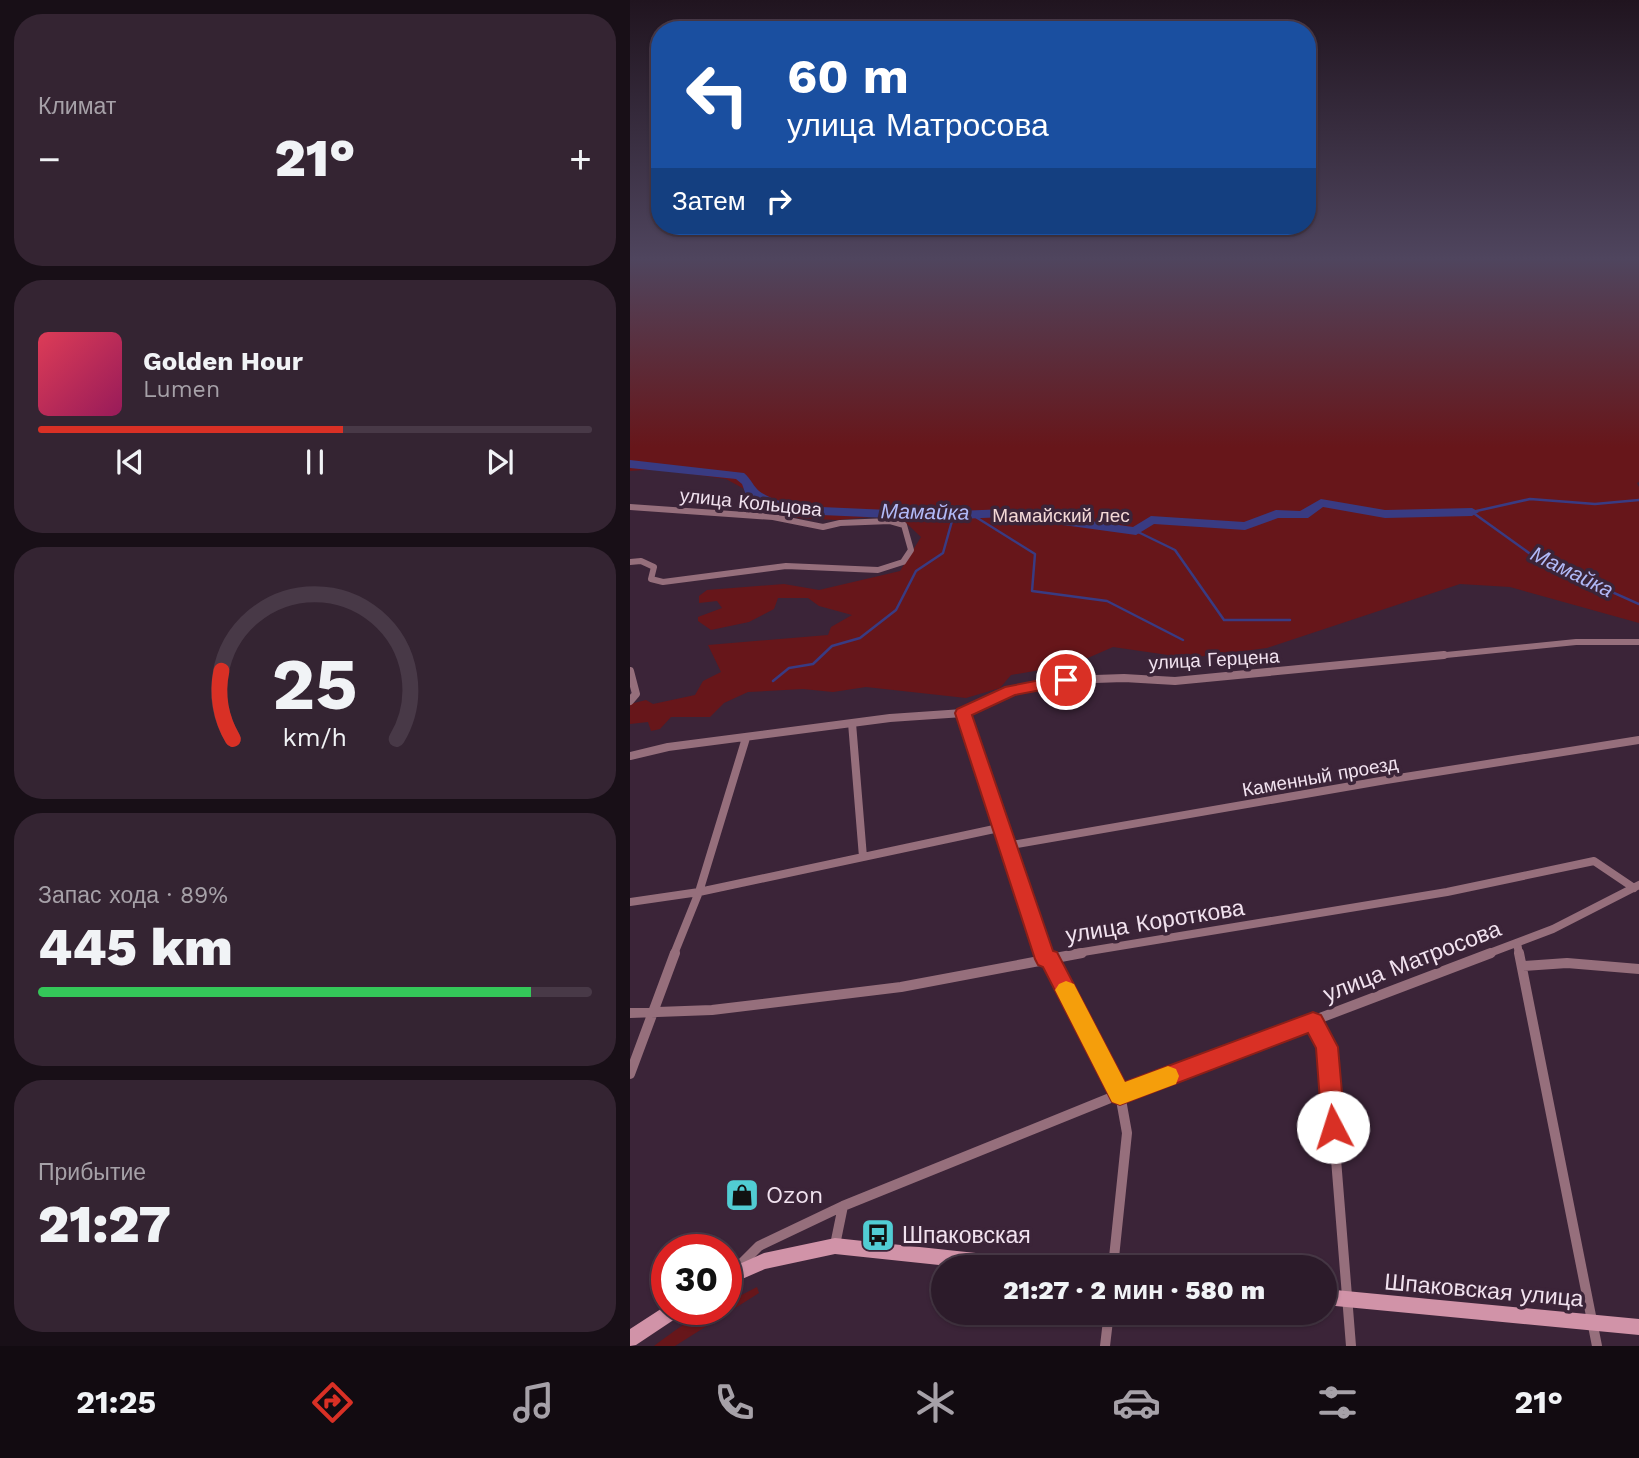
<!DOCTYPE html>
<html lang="ru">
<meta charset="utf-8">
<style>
body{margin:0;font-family:"Work Sans",sans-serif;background:#342432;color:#f1f3f6;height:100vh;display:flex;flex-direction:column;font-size:26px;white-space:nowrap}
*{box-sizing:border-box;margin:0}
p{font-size:23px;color:#a6a1a8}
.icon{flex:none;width:38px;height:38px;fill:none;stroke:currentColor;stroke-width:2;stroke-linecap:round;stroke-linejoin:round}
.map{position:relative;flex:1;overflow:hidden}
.side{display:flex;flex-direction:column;gap:14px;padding:14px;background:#180f17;width:630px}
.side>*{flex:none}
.banner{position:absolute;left:21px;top:21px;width:665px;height:214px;border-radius:28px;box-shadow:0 2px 5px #0004,0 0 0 2px #483947;background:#1a4fa0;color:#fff;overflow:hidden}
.speed{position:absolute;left:21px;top:1234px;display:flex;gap:14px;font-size:35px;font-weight:700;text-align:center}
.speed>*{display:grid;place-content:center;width:91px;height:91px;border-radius:50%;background:#2c1b2a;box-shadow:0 2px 5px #0004,0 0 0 2px #483947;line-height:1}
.speed .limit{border:10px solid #d22;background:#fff;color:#111}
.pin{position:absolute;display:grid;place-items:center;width:60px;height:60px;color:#fff;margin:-30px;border:4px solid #fff;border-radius:50%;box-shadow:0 2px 7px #0007}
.me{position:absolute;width:77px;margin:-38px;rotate:355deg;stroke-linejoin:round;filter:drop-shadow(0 0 5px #0008)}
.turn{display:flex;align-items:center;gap:24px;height:147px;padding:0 21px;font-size:32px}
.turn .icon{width:91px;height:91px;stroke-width:2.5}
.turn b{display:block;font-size:49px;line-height:60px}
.then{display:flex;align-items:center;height:66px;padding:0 21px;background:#0003;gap:14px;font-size:26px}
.big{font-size:52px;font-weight:800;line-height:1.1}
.side .card{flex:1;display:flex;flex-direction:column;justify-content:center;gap:10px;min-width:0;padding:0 24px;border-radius:28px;background:#342432}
.side .dial{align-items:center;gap:0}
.dial svg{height:182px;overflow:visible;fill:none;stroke:#483947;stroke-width:7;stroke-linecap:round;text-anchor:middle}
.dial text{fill:#f1f3f6;stroke:none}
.song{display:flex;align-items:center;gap:21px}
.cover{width:84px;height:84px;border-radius:10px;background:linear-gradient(135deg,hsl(350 70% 55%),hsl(330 70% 35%))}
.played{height:7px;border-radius:4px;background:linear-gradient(90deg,#d93025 55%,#483947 55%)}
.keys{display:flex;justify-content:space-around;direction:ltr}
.heat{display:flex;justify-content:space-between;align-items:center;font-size:38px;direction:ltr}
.charge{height:10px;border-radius:5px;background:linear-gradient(90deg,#34c759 89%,#483947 0)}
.trip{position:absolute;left:301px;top:1255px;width:406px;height:70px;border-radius:35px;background:#2c1b2a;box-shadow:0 2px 5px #0004,0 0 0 2px #483947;font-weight:800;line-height:70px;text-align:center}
.menu{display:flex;height:112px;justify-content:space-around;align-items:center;background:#120b11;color:#a6a1a8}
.menu .icon{width:49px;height:49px}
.menu .selected{color:#d93025}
.menu b{font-size:32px;color:#f1f3f6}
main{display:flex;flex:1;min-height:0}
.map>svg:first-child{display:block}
</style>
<main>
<section class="side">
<div class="card"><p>Климат</p>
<div class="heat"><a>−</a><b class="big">21°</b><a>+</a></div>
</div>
<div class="card">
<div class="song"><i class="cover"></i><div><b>Golden Hour</b><p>Lumen</p></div></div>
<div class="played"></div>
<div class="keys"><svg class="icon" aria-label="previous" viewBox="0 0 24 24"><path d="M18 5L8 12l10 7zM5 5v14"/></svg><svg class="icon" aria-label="pause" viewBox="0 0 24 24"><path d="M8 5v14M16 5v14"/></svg><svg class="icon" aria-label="next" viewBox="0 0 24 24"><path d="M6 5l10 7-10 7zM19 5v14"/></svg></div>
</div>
<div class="card dial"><svg viewBox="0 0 100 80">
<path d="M14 69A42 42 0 1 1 86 69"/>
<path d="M14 69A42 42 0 0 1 9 39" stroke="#d93025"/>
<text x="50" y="56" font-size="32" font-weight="700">25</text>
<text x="50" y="72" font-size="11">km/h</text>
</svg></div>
<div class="card"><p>Запас хода · 89%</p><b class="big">445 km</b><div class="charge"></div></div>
<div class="card"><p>Прибытие</p><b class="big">21:27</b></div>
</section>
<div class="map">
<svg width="1009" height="1346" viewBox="0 0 1009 1346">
<rect width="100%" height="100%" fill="#3b2438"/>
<path fill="#67161a" d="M0,258h1009v224l-2,1 2,4v136l-129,-36 -50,-3 -193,64 -78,10 -76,-11 -39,17 -63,11 -11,13 -34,10 -100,-11 -33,5 -30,-3 -55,3 -24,11 -14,14h-39l-11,12 -9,2 -3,-9 -18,2v-20l16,-4 7,4 42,-9 8,-14 18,-9 -13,-27 120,-10 3,-8 21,-12 -33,-9 -11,-8h-30l-4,11 -25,13 -38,8 -13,-9v-4l24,-9 -5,-7 -18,2v-7l8,-6 77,-6 35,6 81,-19 21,-34 -17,-16 -23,-5 -44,4 -40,-2 -71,-39 -68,-10 -28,2z
M127,1287l2,6 -84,53h-21c21,-15 46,-37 72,-37v-6z"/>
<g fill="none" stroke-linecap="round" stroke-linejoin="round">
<path stroke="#393b82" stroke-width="2.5" d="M842,512l64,46 103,46
M842,512l58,-13 65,5 44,-4
M341,514l64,40 -3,37 75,10 76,39
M506,531l39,19 49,70h66
M143,681l16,-13 24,-4 19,-18 28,-8 36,-28 20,-39 27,-18 9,-32 -2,-6"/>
<path fill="#393b82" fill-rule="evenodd" d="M0,460l114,13c7,6 10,14 15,18 12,9 27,12 40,15l135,6 72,-3 127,18 18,-11 93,6 32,-12 24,1 21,-12 64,11 87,-2 7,4 -7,4 -87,2 -62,-11 -15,11h-30l-33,12 -91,-6 -18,11 -130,-18 -72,3 -135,-6 -30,-7 -23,-12 -4,-11 -6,-5 -106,-11z"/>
<path stroke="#966f7c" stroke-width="6" d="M0,507l143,10 50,10 17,-4 50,-2 14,4 7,25 -8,12 -25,8 -92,-4 -123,16 -12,-3 3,-12 -13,-6 -11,1
M796,657l150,-15h63"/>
<path stroke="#966f7c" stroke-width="8" d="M0,671l6,23 -6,7
M333,713l80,241
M222,723l11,134
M0,756l38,-9 222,-29 73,-5 48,-22 55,-11 58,-2 51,3 269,-26
M376,846l380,-66 253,-40
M0,902l69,-10 300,-64
M887,943l2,11
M44,954l25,-62 47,-154
M441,954l376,-62 147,-31 40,27
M857,954l66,-25 86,-44"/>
<path stroke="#966f7c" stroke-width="10" d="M413,953l2,6
M889,953l78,393
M419,958l71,136 7,39 -14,134
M893,966l44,-3 72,6
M0,1013l82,-3 189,-23 181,-34
M683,1022l14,25 24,299
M0,1074l45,-121
M205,1245l8,-39 277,-112 371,-141
M106,1269l23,-23 84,-40
M475,1346l4,-34"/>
<path fill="#d193a8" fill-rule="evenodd" d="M205,1238l196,21 6,2 2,6h-81l-123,-13 -70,15 -39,17v-16l38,-17z
M695,1289l314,30v16l-314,-30z
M37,1305v4h16l-2,6 -45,30 -6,1v-17z"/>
</g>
<linearGradient id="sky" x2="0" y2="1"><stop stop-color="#20141f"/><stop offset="0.58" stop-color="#4f455e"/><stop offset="1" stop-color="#4f455e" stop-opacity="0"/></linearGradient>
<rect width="1009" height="447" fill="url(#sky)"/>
<path fill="#d93025" stroke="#8d1f18" stroke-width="2" d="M436,675l6,1 2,4 -2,4 -57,11 -43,20 81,236 4,1 68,130 188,-70 8,3 17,32 7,80 -3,8 -9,3 -8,-3 -3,-8 -6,-79 -8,-15 -188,72 -8,-3 -69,-135 -5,-2 -3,-6 -80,-246 2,-4 48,-22z"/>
<path fill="#f59e0b" d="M436,981l8,3 51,98 43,-16 8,3 3,7 -3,8 -56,21 -8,-3 -57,-112 4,-6z"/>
<defs>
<g id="shop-square" transform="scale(1.75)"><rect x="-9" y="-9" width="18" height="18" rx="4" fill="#51ccd3" stroke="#3b2438"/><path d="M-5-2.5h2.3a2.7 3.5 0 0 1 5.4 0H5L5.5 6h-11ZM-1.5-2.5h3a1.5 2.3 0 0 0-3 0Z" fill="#111"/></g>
<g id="bus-square" transform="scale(1.75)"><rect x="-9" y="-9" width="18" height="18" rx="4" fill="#51ccd3" stroke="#3b2438"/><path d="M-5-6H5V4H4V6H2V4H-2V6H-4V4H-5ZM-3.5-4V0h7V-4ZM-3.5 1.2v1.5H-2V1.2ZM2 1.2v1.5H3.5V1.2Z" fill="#111"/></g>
</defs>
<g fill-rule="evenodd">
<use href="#shop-square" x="112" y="1195"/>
<use href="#bus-square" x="248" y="1235"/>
</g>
<g text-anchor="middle" stroke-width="7" stroke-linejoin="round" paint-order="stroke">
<g font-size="19" fill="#f1e2ef" stroke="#3b2438">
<text transform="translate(121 502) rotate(6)" y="7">улица Кольцова</text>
<text transform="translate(584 659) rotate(-3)" y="7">улица Герцена</text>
<text transform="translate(690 776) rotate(-10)" y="7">Каменный проезд</text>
</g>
<g font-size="19" fill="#f3d8d6" stroke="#3b2438">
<text x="431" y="522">Мамайский лес</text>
</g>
<g font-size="21" font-style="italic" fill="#b1b9f7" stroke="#3b2438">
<text transform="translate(295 512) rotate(1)" y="7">Мамайка</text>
<text transform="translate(942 572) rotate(26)" y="7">Мамайка</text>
</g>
<g font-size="23" fill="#f1e2ef" stroke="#3b2438">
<text transform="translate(525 921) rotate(-9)" y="8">улица Короткова</text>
<text transform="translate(782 961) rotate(-21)" y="8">улица Матросова</text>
<text transform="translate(854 1290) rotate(5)" y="8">Шпаковская улица</text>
</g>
<g font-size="23" fill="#f1e2ef" stroke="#3b2438" text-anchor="start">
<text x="136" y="1203">Ozon</text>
<text x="272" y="1243">Шпаковская</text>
</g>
</g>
</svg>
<div class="speed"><div class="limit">30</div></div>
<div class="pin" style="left:436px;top:680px;background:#d93025"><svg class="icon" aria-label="arrive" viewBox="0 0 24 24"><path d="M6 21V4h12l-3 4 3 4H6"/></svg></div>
<svg class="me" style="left:703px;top:1127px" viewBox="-20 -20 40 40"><circle r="19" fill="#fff"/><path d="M0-13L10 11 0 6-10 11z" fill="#d93025"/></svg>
<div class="trip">21:27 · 2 мин · 580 m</div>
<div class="banner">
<div class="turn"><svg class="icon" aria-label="left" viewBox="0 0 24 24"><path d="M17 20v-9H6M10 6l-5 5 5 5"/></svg><div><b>60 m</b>улица Матросова</div></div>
<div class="then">Затем<svg class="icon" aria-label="right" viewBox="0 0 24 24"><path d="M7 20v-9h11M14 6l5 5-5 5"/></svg></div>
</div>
</div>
</main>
<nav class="menu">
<b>21:25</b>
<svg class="icon selected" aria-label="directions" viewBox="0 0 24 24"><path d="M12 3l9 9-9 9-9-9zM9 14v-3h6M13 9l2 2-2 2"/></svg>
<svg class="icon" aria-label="music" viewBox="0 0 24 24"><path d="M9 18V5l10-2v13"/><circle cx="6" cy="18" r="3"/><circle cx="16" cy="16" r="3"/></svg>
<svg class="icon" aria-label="phone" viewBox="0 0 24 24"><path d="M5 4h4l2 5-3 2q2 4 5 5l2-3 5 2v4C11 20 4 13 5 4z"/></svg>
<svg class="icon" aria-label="climate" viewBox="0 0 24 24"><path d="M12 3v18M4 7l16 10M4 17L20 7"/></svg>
<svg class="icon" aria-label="car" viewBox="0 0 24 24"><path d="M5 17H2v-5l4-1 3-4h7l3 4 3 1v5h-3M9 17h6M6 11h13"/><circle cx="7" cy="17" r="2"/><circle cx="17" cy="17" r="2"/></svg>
<svg class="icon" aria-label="filters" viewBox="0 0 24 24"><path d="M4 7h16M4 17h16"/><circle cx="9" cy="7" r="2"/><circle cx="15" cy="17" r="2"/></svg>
<b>21°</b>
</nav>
